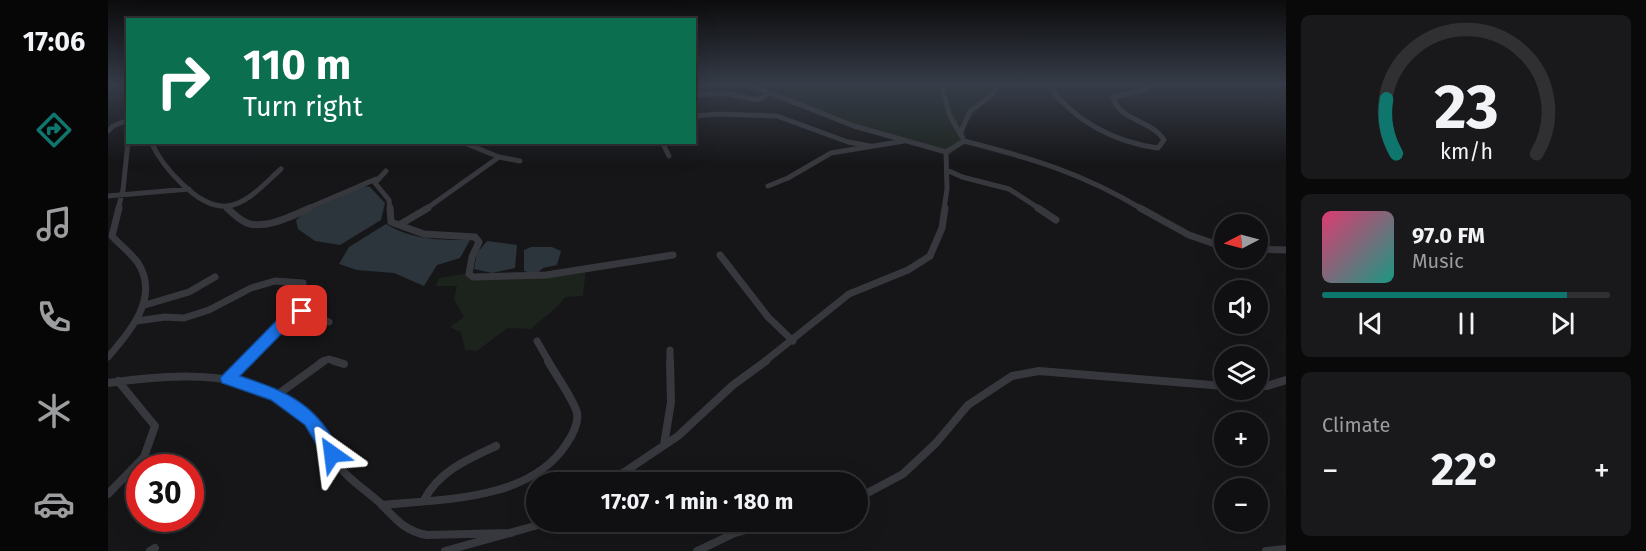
<!DOCTYPE html>
<meta charset="utf-8">
<style>
body{margin:0;font-family:"Fira Sans",sans-serif;background:#19191b;color:#f1f3f6;height:100vh;display:flex;flex-direction:column;font-size:22px;white-space:nowrap}
*{box-sizing:border-box;margin:0}
p{font-size:20px;color:#9c9d9f}
.icon{flex:none;width:33px;height:33px;fill:none;stroke:currentColor;stroke-width:2;stroke-linecap:round;stroke-linejoin:round}
.map{position:relative;flex:1;overflow:hidden}
.side{display:flex;flex-direction:column;gap:15px;padding:15px;background:#09090a;width:360px}
.side>*{flex:none}
.top-card{position:absolute;left:18px;top:18px;width:570px;height:126px;border-radius:0px;box-shadow:0 6px 24px #0002,0 0 0 2px #303032;background:#0b6e4f;color:#fff;overflow:hidden}
.needle{width:39px;rotate:264deg}
.controls{position:absolute;left:1106px;top:214px;display:grid;gap:12px}
.controls a{display:grid;place-items:center;width:54px;height:54px;border-radius:50%;background:#101012;box-shadow:0 6px 24px #0002,0 0 0 2px #303032;font-size:30px}
.speed{position:absolute;left:18px;top:454px;display:flex;gap:12px;font-size:30px;font-weight:700;text-align:center}
.speed>*{display:grid;place-content:center;width:78px;height:78px;border-radius:50%;background:#101012;box-shadow:0 6px 24px #0002,0 0 0 2px #303032;line-height:1}
.speed .limit{border:9px solid #d22;background:#fff;color:#111}
.pin{position:absolute;display:grid;place-items:center;width:51px;height:51px;color:#fff;margin:-26px;border-radius:12px;box-shadow:0 3px 9px #0006}
.me{position:absolute;width:66px;margin:-33px;rotate:329deg;stroke-linejoin:round;filter:drop-shadow(0 0 4px #0008)}
.turn{display:flex;align-items:center;gap:21px;height:126px;padding:0 18px;font-size:27px}
.turn .icon{width:78px;height:78px;stroke-width:2.5}
.turn b{display:block;font-size:42px;line-height:51px}
.big{font-size:45px;font-weight:700;line-height:1.1}
.side .widget{flex:1;display:flex;flex-direction:column;justify-content:center;gap:9px;min-width:0;padding:0 21px;border-radius:9px;background:#19191b}
.side .dial{align-items:center;gap:0}
.dial svg{height:156px;overflow:visible;fill:none;stroke:#303032;stroke-width:7;stroke-linecap:round;text-anchor:middle}
.dial text{fill:#f1f3f6;stroke:none}
.song{display:flex;align-items:center;gap:18px}
.cover{width:72px;height:72px;border-radius:9px;background:linear-gradient(135deg,hsl(340 70% 55%),hsl(170 70% 35%))}
.played{height:6px;border-radius:3px;background:linear-gradient(90deg,#0f766e 85%,#303032 85%)}
.keys{display:flex;justify-content:space-around;direction:ltr}
.heat{display:flex;justify-content:space-between;align-items:center;font-size:33px;direction:ltr}
.trip{position:absolute;left:418px;top:472px;width:342px;height:60px;border-radius:30px;background:#101012;box-shadow:0 6px 24px #0002,0 0 0 2px #303032;font-weight:700;line-height:60px;text-align:center}
main{display:flex;flex:1;min-height:0}
.tab-bar{display:flex;flex-direction:column;width:108px;justify-content:space-around;align-items:center;background:#060607;color:#9c9d9f}
.tab-bar .icon{width:42px;height:42px}
.tab-bar .current{color:#0f766e}
.tab-bar b{font-size:27px;color:#f1f3f6}
.map>svg:first-child{display:block}
</style>
<main>
<nav class="tab-bar">
<b>17:06</b>
<svg class="icon current" aria-label="directions" viewBox="0 0 24 24"><path d="M12 3l9 9-9 9-9-9zM9 14v-3h6M13 9l2 2-2 2"/></svg>
<svg class="icon" aria-label="music" viewBox="0 0 24 24"><path d="M9 18V5l10-2v13"/><circle cx="6" cy="18" r="3"/><circle cx="16" cy="16" r="3"/></svg>
<svg class="icon" aria-label="phone" viewBox="0 0 24 24"><path d="M5 4h4l2 5-3 2q2 4 5 5l2-3 5 2v4C11 20 4 13 5 4z"/></svg>
<svg class="icon" aria-label="climate" viewBox="0 0 24 24"><path d="M12 3v18M4 7l16 10M4 17L20 7"/></svg>
<svg class="icon" aria-label="car" viewBox="0 0 24 24"><path d="M5 17H2v-5l4-1 3-4h7l3 4 3 1v5h-3M9 17h6M6 11h13"/><circle cx="7" cy="17" r="2"/><circle cx="17" cy="17" r="2"/></svg>
</nav>
<div class="map">
<svg width="1178" height="551" viewBox="0 0 1178 551">
<rect width="100%" height="100%" fill="#161618"/>
<path fill="#1c231d" d="M642,85h250l-36,41 3,15 -17,14 -42,-12z
M478,268l-3,28 -18,1c-9,13 -23,21 -34,32l-24,-1 -30,23 -12,-1 -4,-18 -11,-5 14,-10 -10,-18 3,-13h-21l3,-8 30,-5 26,5 41,-1 19,-7z"/>
<path fill="#2c353c" d="M254,186l8,1 15,16 -4,17 -41,25 -25,-4 -17,-12 -2,-9 8,-7z
M278,224c26,16 54,16 84,16l-10,18 -23,7 -13,21 -30,-13 -37,-3 -18,-6 10,-17z
M379,241l30,4 -2,23 -23,5 -18,-4 3,-16z
M423,247h21l9,4 -4,14 -14,3 -7,6 -12,-3v-21z"/>
<g fill="none" stroke-linecap="round" stroke-linejoin="round">
<path stroke="#37383d" stroke-width="5" d="M642,85l104,41 92,26
M834,85l7,29 13,23
M940,85c26,36 66,57 110,63l6,-8c-13,-21 -44,-18 -51,-43l31,-7 6,-5
M586,95l30,-2 34,7 11,-7
M586,116l25,-2 58,2 71,26 22,4
M0,131l5,-5 15,-6
M852,134l10,-23 21,-15 7,-11
M43,142c11,24 47,67 76,64 21,-2 39,-24 54,-37
M354,142l37,15 21,4
M554,142l7,14
M839,170l15,7 47,12 31,20
M278,171l-11,12 14,17 1,9
M660,186l20,-8 43,-25 73,-12
M0,196l81,-7
M118,207l3,2
M10,209l5,-19 5,-48
M198,209l70,-30
M318,209l73,-52
M836,209l3,-20 -1,-37 18,-11c67,17 118,32 178,68"/>
<path stroke="#37383d" stroke-width="7" d="M119,208c7,6 14,14 23,16 19,4 44,-9 60,-16
M282,208l1,14 8,3 29,-17
M930,208l18,12
M1032,208l49,27 35,12
M291,225l25,9 51,3 4,5 -7,15 -3,17 4,3 73,-2 127,-20
M1149,249l29,1
M612,255l48,62 25,24
M37,305l44,-13 26,-15
M29,321l28,-4 19,1 25,-8 42,-22 24,-7 28,2
M429,341l12,21
M562,350v12
M0,357c22,-25 52,-60 30,-94 -7,-10 -18,-18 -26,-27l7,-28
M136,362l47,-47 11,-4 27,11
M213,362l8,-3 10,3
M656,362l85,-68 59,-24 22,-14 12,-28 3,-20"/>
<path stroke="#37383d" stroke-width="8" d="M226,361l10,3
M120,378l17,-17
M0,383c65,-10 152,-16 203,37 12,12 18,32 28,46 10,14 28,25 41,37 15,15 24,28 47,32l84,-2
M1149,386h10l19,-6
M169,395l47,-34
M556,445l7,-43 -1,-41
M500,483l70,-47 55,-51 33,-24
M0,494l36,-37 11,-31 -37,-45
M750,498l45,-24 33,-31 32,-38 44,-29 27,-5 185,15
M316,500c15,-29 44,-41 72,-54
M274,505c60,-6 149,-4 185,-62 5,-7 12,-20 10,-30 -3,-13 -22,-39 -29,-52
M42,551l5,-3
M337,551l104,-29
M589,551l38,-18 41,-11
M1158,551l20,-2"/>
</g>
<linearGradient id="sky" x2="0" y2="1"><stop stop-color="#0c0c0d"/><stop offset="0.52" stop-color="#363c48"/><stop offset="1" stop-color="#363c48" stop-opacity="0"/></linearGradient>
<rect width="1178" height="163" fill="url(#sky)"/>
<path fill="#1a73e8" stroke="#114b97" stroke-width="1.5" d="M194,306l5,1 3,4 -3,4 -11,4 -56,57c49,16 78,29 101,78l-3,6 -6,2 -6,-2 -21,-35 -34,-25 -49,-17 -2,-5 66,-67z"/>
</svg>
<div class="controls">
<a><svg class="needle" viewBox="-14 -14 28 28"><path d="M0-13l5 13h-10z" fill="#e53935"/><path d="M0 13l5-13h-10z" fill="#9c9d9f"/></svg></a>
<a><svg class="icon" aria-label="sound" viewBox="0 0 24 24"><path d="M4 9h4l5-4v14l-5-4H4zM17 9q2 3 0 6"/></svg></a>
<a><svg class="icon" aria-label="layers" viewBox="0 0 24 24"><path d="M12 4l9 5-9 5-9-5zM3 14l9 5 9-5"/></svg></a>
<a>+</a>
<a>−</a>
</div>
<div class="speed"><div class="limit">30</div></div>
<div class="pin" style="left:194px;top:311px;background:#d93025"><svg class="icon" aria-label="arrive" viewBox="0 0 24 24"><path d="M6 21V4h12l-3 4 3 4H6"/></svg></div>
<svg class="me" style="left:224px;top:454px" viewBox="-20 -20 40 40"><path d="M0-17L14 15 0 8-14 15z" fill="#1a73e8" stroke="#fff" stroke-width="4"/></svg>
<div class="trip">17:07 · 1 min · 180 m</div>
<div class="top-card">
<div class="turn"><svg class="icon" aria-label="right" viewBox="0 0 24 24"><path d="M7 20v-9h11M14 6l5 5-5 5"/></svg><div><b>110 m</b>Turn right</div></div>
</div>
</div>
<section class="side">
<div class="widget dial"><svg viewBox="0 0 100 80">
<path d="M14 69A42 42 0 1 1 86 69"/>
<path d="M14 69A42 42 0 0 1 9 41" stroke="#0f766e"/>
<text x="50" y="56" font-size="32" font-weight="700">23</text>
<text x="50" y="72" font-size="11">km/h</text>
</svg></div>
<div class="widget">
<div class="song"><i class="cover"></i><div><b>97.0 FM</b><p>Music</p></div></div>
<div class="played"></div>
<div class="keys"><svg class="icon" aria-label="previous" viewBox="0 0 24 24"><path d="M18 5L8 12l10 7zM5 5v14"/></svg><svg class="icon" aria-label="pause" viewBox="0 0 24 24"><path d="M8 5v14M16 5v14"/></svg><svg class="icon" aria-label="next" viewBox="0 0 24 24"><path d="M6 5l10 7-10 7zM19 5v14"/></svg></div>
</div>
<div class="widget"><p>Climate</p>
<div class="heat"><a>−</a><b class="big">22°</b><a>+</a></div>
</div>
</section>
</main>
